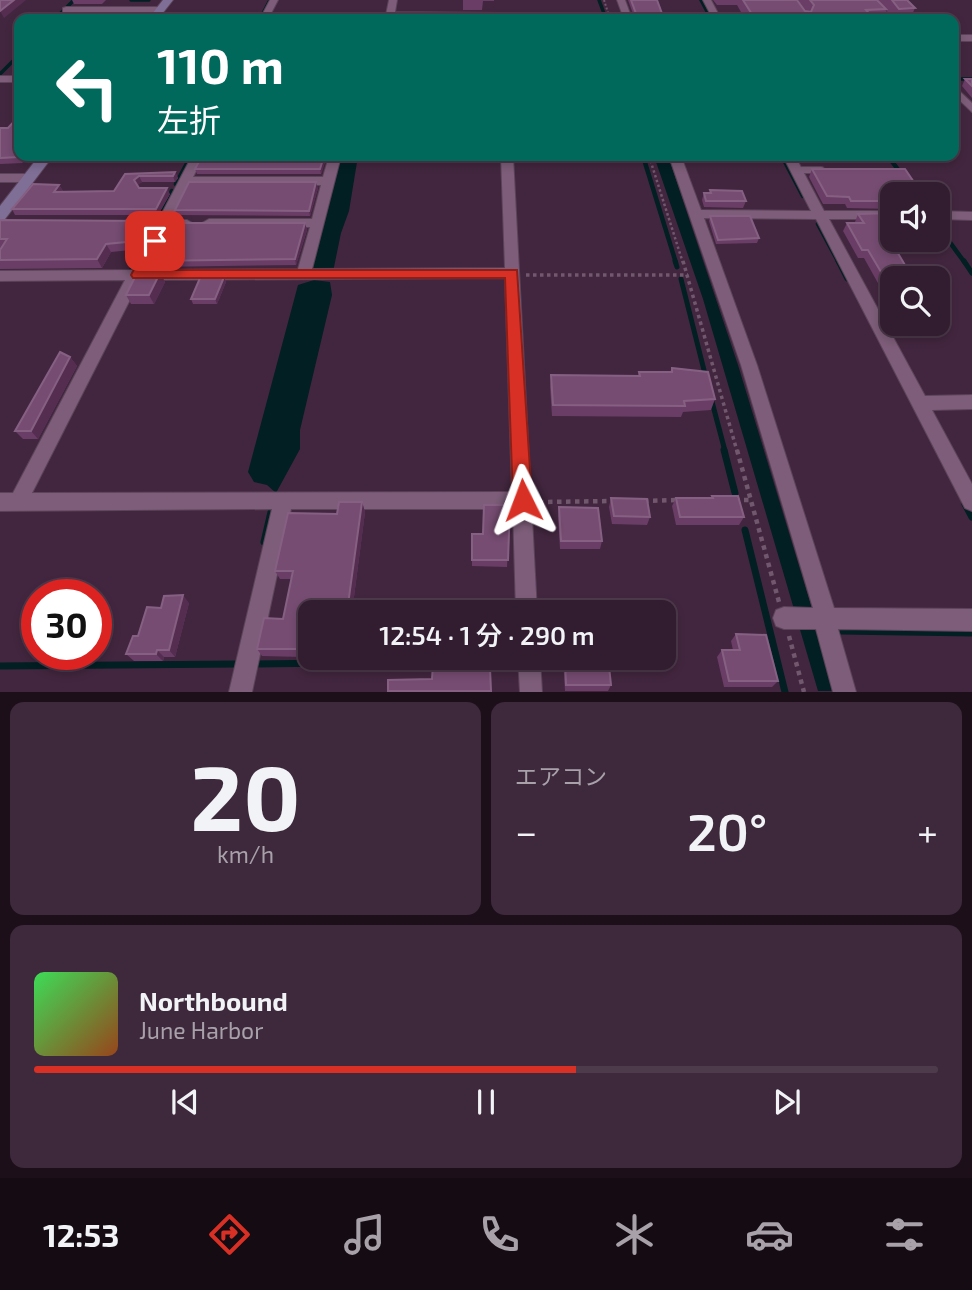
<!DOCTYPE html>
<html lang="ja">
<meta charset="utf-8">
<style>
body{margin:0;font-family:"Exo 2","Noto Sans JP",sans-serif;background:#3d293b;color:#f1f3f6;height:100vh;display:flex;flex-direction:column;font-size:26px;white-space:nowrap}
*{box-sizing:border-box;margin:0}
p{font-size:23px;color:#a8a1aa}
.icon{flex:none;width:38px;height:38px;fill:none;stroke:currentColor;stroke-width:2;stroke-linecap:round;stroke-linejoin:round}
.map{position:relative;height:692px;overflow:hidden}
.panel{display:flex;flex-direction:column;gap:10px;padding:10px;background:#1c0f1a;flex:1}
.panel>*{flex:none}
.banner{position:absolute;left:14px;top:14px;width:945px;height:147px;border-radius:14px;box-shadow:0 4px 10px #0003,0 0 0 2px #4d3a4b;background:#00695c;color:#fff;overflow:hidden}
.controls{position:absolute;left:880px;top:182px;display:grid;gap:14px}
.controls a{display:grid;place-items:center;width:70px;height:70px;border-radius:14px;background:#321c2f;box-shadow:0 4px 10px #0003,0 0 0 2px #4d3a4b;font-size:35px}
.speed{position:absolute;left:21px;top:579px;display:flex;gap:14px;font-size:35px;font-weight:700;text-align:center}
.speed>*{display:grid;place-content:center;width:91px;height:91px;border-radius:50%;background:#321c2f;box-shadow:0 4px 10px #0003,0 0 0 2px #4d3a4b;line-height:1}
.speed .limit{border:10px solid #d22;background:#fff;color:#111}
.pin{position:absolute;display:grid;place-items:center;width:60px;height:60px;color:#fff;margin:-30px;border-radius:14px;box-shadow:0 4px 10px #0006}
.me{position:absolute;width:77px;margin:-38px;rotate:357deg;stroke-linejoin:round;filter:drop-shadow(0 0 5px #0008)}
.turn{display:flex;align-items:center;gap:24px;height:147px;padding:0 28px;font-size:32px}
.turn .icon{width:91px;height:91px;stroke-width:2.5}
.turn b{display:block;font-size:49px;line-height:60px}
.big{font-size:52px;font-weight:600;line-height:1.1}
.panel .tile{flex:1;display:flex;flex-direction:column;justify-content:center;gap:10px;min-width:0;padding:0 24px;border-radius:14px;background:#3d293b}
.panel .dial{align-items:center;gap:0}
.dial b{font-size:91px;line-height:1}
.song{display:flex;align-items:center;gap:21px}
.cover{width:84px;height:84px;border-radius:10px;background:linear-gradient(135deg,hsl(130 70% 55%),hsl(20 70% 35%))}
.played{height:7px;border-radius:4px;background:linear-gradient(90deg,#d93025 60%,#4d3a4b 60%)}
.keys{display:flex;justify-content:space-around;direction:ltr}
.heat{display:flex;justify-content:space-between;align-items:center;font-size:38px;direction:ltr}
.panel .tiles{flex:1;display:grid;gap:10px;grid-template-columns:1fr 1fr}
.tile:last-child{grid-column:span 2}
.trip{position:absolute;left:298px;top:600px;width:378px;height:70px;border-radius:14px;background:#321c2f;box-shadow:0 4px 10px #0003,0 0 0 2px #4d3a4b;font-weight:600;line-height:70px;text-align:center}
.tab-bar{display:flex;height:112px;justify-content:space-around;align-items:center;background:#140b13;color:#a8a1aa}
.tab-bar .icon{width:49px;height:49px}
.tab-bar .on{color:#d93025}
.tab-bar b{font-size:32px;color:#f1f3f6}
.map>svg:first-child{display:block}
</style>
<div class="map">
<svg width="972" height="692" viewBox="0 0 972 692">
<rect width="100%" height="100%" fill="#42263f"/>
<path fill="#021f24" d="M339,156h19l-9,55 -8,22 -8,39 -24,-2z
M654,156h14l70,209 99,326h-19l-115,-392z
M314,280l16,2 2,13 -32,135v19l-24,44 -9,-8 -13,-3 -6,-10 50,-187z"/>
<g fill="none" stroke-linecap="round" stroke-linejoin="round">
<path stroke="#021f24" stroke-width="3.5" d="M131,0h18
M599,0l7,19
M701,0l10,19
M55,19l19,-19
M260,19l10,-19
M0,74l19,-19
M961,79h11"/>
<path stroke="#021f24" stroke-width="4.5" d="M643,156l33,107
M782,156l21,40
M888,156l14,19
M176,184l15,-28
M160,215l12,-24
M818,224l21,39
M938,226l27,37
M135,263l17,-33"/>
<path stroke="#021f24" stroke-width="5" d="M675,261l2,6
M838,261l9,18
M964,261l8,12
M132,269l4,-8
M681,279l25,99
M711,398l14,53"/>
<path stroke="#021f24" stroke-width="7" d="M724,450l11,43
M965,504l7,13
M745,530l40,162
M264,542l7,-30
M840,631l132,2
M254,664l254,-3
M0,666l237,-2"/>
<g stroke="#5b4359" stroke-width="8">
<path id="service" d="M797,170h24"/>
</g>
<g stroke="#5b4359" stroke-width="2">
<path id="minor" d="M270,0h8l-10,19h-8z
M389,0h8l-2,12 105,1 4,3 -4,3 -110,-1 -4,-3z
M617,0h8l7,19h-8z
M703,0h8l10,19h-8z
M866,0h9l17,19h-9z
M66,7h94l4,3 -4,3 -97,-1v-4z
M954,35h18v6h-18z
M0,76h19v6h-19z
M954,86l18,17v9l-18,-17z
M192,156h12l-11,21h130l6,-21h12l-29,113 193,-1 -4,-112h12l24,456h-21l-3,-103h-222l-39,183h-23l43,-183 -272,2v-18h13l112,-213 -125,1v-10l133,-1 22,-42 -27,-1 -7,-4 7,-4h31zM190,185h131l-9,34h-103l-7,4 7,4h101l-12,42 -151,1 21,-42h19l7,-4 -7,-4h-15zM505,278l7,214 -480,1 108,-213z
M669,156h12l20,54 110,1 -28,-55h12l29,55h68v8h-63l96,177 47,-1v14l-40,1 40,74v27l-7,-3 -149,-289 -112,-1 53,147 77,243 138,1v22l-134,-2 18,63h-23l-17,-63h-32l-8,-3 -3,-8 3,-8 8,-3 29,1 -72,-243z
M0,174h29l6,4 -6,4h-29z
M938,211l34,1v8l-34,-1z
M518,658h22l2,34h-22z"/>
</g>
<g stroke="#5b4359" stroke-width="2">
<path id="secondary" d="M163,0h10l-15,19h-10z
M39,156h14l-48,63 -5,1v-14z"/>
</g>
<path stroke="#71586e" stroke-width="2" stroke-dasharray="2 2" stroke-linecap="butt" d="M604,0l6,19"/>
<path stroke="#71586e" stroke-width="2.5" stroke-dasharray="2.5 2.5" stroke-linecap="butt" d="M649,156l34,107"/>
<path stroke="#71586e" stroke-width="3.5" stroke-dasharray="3.5 3.5" stroke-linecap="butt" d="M683,261l54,190
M526,275h162"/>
<path stroke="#71586e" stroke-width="4.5" stroke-dasharray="4.5 4.5" stroke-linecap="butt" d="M737,450l42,152
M735,500h15
M644,501l34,-1
M539,502l76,-1
M789,636l15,56"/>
<use href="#service" stroke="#7d5d79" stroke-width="6"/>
<use href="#minor" fill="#7d5d79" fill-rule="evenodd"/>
<use href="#secondary" fill="#7f6e96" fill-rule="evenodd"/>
</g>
<path fill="#6a3d66" d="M72,0h34l-4,4h-28z
M463,0h31v1h-11l-1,9h-19z
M628,0h29l7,19h-29z
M713,0h84l9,11 -8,-11h79l6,6 -5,-6h29l8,8 -5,11h-17l-7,-9 -4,9h-137l-8,-14h-20z
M965,79h7v19l-10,-12z
M0,128h8l15,35 -23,1z
M84,156h30l-2,2h-27z
M202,156h125l-6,18h-124l-2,-5z
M692,156h36l-2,7 -32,-1z
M812,169l80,25v15l-45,-1 -2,-4h-22l-14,-27z
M175,172l3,6 -3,4h-33l-5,3 2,3 31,6 -12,21h-143l-3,-6 47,-24 4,6 -1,1 52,-1 11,-17z
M318,188l-8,28 -133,-1 -2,-5z
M710,190l36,11 -3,7 -39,-1 -2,-7 2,-7h6z
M892,213v27h46v-23l12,18 -5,8 -52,2 19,32 -20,1v7h-13l-15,-27h-6l-15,-27 4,-8h9l-1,-1 3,-8z
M710,216l49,22 -2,5 -41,1 -7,-23z
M0,220l148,1 4,9 -11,19 -30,3 -9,16 -102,1v-19l1,-2h-1z
M305,223l2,7 -11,35 -145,2 -3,-6z
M160,273l5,9 -11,22h-23l-5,-9z
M224,277l2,5 -9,22h-24l-2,-5z
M70,357l7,9 -39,73h-15l-8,-8z
M672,368l43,31 -4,11 -28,2 -2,5 -129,-1 -2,-29 1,-12 87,1 1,-4h31z
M712,496l32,21 -5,8h-63l-4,-19 4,-8h35z
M611,498l39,19 -3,8 -35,-1 -3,-17z
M362,502l3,10 -13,100h-42v32h-5l-2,13 -41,-1 -5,-7 26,-30 9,-40h-12l-5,-8 62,-57z
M510,505l-3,62 -35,-1v-32h11z
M559,507l43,34 -2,8h-40l-2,-33z
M189,603l-14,54h-11l-1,4h-29l-8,-7 12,-18 23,-28z
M736,634l42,47 -6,6h-48l-7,-30 5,-7h11l-2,-9z
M563,658h96l2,8 -4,6h-48l2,13 -3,6h-43z"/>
<path fill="#552d51" d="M14,0h12l-22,18 -4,-7z
M20,156h9l-6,7 -4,-6z
M324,156h3l-6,18 -1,-5z
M175,172l3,6 -3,4 -2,-6z
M139,176l3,6 -5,4 -3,-6z
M316,182l2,6 -8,28 -1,-5z
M59,185l4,6 -6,7 -3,-6z
M167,188l3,6 -12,21 -2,-6z
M148,221l4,9 -11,19 -4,-8z
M305,223l2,7 -11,35 -1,-6z
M106,244l5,8 -9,16 -5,-9z
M160,273l5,9 -11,22 -5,-9z
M224,277l2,5 -9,22 -2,-5z
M70,357l7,9 -39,73 -7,-8z
M362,502l3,10 -13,100h-5z
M183,595l6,8 -14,54 -6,-7z
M301,636l4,8 -2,13 -5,-8z
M157,650l7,7 -1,4 -7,-7z"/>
<path fill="#764c72" stroke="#866083" stroke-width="2" d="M0,0h14l-14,11z
M631,0h26l7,19h-26z
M743,0h54l8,11 6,1 3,-7 -4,-5h67l9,9 -20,1 8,9h-119z
M892,0h15l8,8 -16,1z
M462,13h20l-1,6h-20z
M965,79h7v7z
M19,116v40h1l-1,1 -19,1v-30h8z
M202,156h122l-4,13h-125z
M812,169h93l17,25h-30v7h-41l-2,-4 -22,-1z
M175,172l-2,4h-34l-5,4 5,8h28l-11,21h-144l21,-25 26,1 -5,7 60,-1 11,-17z
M189,182h127l-7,29 -134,-1z
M710,190l32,1 4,10h-40l-2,-8h7z
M892,213v24l-3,1 23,39h-28l-16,-27h-6l-15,-27h17l-6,-9z
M710,216h40l9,22 -41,2z
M938,217l12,18h-12z
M0,220l148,1 -11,20 -31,3 -9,15 -97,1v-10l7,-11h-7z
M168,223h137l-10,36 -147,2z
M137,273h23l-11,22h-23z
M224,277l-9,22h-24l9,-21z
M60,352l10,5 -39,74h-16z
M672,368l36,4 7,27 -31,2 1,5 -132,-1 -2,-30 89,1 -1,-4h33z
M712,496h26l6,21h-64l-4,-19h37z
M611,498l36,1 3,18 -36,-1z
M339,502h23l-15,110h-37v24h-9l-3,13h-41l7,-31 19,1 10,-48h-18l13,-58 49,1z
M484,505h26l-2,55h-36v-26h11z
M559,507l39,1 4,33h-41z
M183,595l-14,55h-12l-1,4h-30l7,-18h5l9,-29 14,1 3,-12z
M736,634l30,1 12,46h-49l-7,-31h18z
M565,658h94l2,8h-52l2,19h-45z
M433,664h33v5l24,-1 1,23h-103v-11l44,-1z"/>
<path fill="#d93025" stroke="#8d1f18" stroke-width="2" d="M155,236l7,5 -14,29h369l15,230 -3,6 -6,2 -7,-2 -3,-6 -8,-222h-372l-2,-3 18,-34z"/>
</svg>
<div class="controls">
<a><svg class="icon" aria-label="sound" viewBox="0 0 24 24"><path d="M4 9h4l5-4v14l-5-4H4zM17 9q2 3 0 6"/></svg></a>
<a><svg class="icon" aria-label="search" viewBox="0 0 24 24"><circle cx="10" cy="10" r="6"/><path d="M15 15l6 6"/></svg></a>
</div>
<div class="speed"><div class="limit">30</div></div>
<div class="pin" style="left:155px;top:241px;background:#d93025"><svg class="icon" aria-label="arrive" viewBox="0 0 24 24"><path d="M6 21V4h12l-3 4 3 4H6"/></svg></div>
<svg class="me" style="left:523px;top:500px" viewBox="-20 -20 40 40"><path d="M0-17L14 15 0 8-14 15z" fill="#d93025" stroke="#fff" stroke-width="4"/></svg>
<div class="trip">12:54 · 1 分 · 290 m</div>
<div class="banner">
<div class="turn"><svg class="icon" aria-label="left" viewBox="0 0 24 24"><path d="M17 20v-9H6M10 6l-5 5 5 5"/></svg><div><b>110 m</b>左折</div></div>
</div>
</div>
<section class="panel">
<div class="tiles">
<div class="tile dial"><b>20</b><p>km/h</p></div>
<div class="tile"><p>エアコン</p>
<div class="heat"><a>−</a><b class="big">20°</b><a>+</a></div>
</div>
<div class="tile">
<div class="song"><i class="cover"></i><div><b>Northbound</b><p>June Harbor</p></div></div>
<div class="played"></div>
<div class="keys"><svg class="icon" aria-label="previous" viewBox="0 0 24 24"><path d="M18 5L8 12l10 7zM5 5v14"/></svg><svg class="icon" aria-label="pause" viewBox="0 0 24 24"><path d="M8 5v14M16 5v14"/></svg><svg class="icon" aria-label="next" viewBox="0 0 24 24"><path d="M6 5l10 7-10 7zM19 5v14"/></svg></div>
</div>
</div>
</section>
<nav class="tab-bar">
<b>12:53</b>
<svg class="icon on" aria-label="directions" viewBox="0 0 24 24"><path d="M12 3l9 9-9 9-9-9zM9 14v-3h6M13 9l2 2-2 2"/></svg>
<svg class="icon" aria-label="music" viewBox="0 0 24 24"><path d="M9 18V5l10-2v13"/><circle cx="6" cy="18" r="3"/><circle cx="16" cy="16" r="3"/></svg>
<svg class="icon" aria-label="phone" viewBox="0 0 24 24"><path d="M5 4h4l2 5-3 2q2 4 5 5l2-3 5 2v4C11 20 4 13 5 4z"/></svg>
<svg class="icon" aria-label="climate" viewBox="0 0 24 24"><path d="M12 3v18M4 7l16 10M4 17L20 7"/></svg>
<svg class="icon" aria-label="car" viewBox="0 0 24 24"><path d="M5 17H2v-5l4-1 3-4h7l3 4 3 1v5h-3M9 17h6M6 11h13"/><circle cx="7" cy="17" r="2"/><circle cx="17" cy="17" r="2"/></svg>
<svg class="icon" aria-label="filters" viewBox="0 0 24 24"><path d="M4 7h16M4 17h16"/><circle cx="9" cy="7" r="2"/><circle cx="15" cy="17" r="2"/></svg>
</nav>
